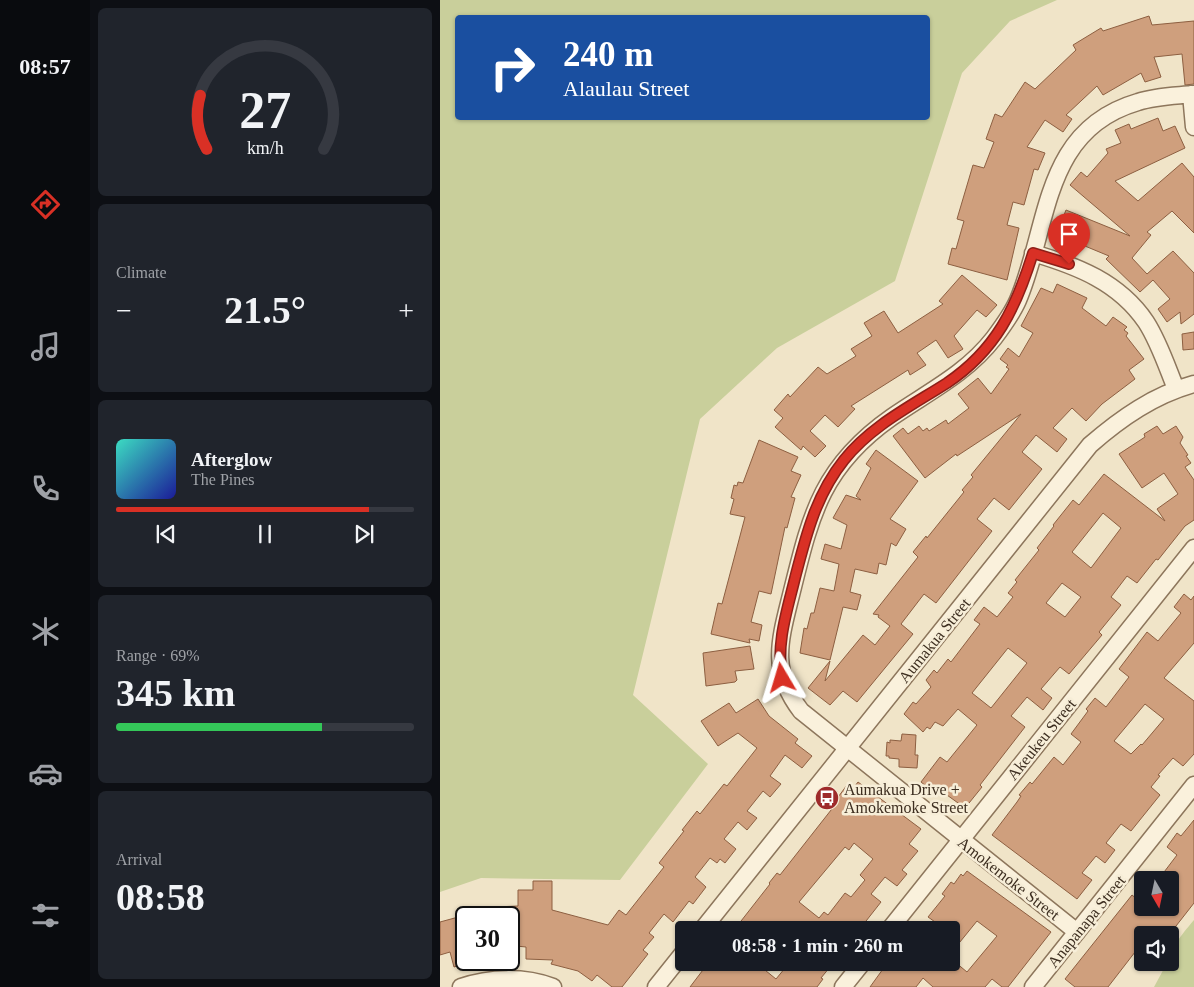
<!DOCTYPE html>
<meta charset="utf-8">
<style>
body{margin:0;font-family:Georgia,serif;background:#20242c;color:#f1f3f6;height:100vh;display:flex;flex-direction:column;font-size:19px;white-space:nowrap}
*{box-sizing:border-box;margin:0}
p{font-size:16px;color:#9ea1a6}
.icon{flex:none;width:28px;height:28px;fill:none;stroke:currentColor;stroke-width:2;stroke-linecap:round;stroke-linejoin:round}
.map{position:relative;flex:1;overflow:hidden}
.panel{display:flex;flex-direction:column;gap:8px;padding:8px;background:#0d0f14;width:350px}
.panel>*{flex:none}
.guide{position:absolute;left:15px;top:15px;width:475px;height:105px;border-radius:5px;box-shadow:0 1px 4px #0004;background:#1a4fa0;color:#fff;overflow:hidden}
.needle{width:32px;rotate:171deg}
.controls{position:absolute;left:694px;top:871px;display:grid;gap:10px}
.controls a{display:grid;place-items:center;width:45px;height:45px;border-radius:5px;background:#171b24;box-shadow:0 1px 4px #0004;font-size:25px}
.speed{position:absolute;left:15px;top:906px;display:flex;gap:10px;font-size:25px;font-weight:700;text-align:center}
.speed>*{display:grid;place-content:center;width:65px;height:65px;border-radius:50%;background:#171b24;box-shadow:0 1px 4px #0004;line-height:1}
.speed .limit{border:2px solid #111;border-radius:8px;background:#fff;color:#111}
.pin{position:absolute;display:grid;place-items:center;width:42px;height:42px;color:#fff;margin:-51px -21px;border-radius:50% 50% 50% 0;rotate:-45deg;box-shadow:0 0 5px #0007}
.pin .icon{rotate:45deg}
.me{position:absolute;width:55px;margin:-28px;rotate:353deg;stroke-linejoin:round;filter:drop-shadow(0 0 4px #0008)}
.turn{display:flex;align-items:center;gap:18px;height:105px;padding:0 25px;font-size:22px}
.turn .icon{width:65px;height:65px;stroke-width:2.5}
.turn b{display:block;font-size:35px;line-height:42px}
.big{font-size:38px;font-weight:600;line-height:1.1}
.panel .tile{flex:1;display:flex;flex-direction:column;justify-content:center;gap:8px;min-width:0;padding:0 18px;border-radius:8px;background:#20242c}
.panel .dial{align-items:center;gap:0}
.dial svg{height:130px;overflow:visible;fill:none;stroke:#363941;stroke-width:7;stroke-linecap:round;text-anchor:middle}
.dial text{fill:#f1f3f6;stroke:none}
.song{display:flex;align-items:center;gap:15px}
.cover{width:60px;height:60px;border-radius:8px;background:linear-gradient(135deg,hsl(170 70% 55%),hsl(240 70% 35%))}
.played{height:5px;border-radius:2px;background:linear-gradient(90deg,#d93025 85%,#363941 85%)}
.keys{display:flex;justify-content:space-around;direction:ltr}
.heat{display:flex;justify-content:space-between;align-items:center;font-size:28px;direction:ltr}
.charge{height:8px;border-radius:4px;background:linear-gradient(90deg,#34c759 69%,#363941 0)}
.trip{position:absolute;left:235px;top:921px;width:285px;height:50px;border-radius:5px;background:#171b24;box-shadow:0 1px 4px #0004;font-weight:600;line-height:50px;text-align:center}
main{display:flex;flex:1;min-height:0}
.menu{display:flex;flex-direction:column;width:90px;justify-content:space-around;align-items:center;background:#090b0e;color:#9ea1a6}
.menu .icon{width:35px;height:35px}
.menu .selected{color:#d93025}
.menu b{font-size:22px;color:#f1f3f6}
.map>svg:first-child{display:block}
</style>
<main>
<nav class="menu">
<b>08:57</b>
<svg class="icon selected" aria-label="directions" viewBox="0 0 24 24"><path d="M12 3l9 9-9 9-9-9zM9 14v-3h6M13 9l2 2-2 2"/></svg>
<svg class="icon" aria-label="music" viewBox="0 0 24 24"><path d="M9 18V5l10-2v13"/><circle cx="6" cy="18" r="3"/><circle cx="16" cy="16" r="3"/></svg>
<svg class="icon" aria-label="phone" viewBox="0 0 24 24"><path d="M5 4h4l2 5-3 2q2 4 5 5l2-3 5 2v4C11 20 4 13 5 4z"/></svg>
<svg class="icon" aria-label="climate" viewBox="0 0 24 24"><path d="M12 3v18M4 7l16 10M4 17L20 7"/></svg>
<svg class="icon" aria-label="car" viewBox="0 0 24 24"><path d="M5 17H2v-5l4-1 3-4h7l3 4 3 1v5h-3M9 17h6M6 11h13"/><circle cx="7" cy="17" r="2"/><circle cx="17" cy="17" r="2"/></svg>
<svg class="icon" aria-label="filters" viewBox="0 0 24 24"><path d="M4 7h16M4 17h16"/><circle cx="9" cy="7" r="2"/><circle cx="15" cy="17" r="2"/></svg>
</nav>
<section class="panel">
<div class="tile dial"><svg viewBox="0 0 100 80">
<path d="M14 69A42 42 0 1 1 86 69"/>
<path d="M14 69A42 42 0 0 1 10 36" stroke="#d93025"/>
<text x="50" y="56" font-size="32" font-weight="700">27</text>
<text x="50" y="72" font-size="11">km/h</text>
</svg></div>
<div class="tile"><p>Climate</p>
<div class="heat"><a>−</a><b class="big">21.5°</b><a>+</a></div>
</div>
<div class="tile">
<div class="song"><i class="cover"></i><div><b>Afterglow</b><p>The Pines</p></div></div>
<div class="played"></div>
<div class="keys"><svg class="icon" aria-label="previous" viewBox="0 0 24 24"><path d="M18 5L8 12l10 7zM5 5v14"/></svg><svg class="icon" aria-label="pause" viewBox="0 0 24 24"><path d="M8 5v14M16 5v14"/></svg><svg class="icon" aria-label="next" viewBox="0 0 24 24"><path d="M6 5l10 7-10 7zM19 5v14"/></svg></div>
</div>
<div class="tile"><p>Range · 69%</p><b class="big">345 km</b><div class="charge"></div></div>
<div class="tile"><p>Arrival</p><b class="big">08:58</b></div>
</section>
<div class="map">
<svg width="754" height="987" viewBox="0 0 754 987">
<rect width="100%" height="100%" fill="#f0e4c8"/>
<path fill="#c9cf9b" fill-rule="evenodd" d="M0,0h617l-47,21 -48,52 -67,208 -118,67 -77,71 -67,276 75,69 -88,116 -139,-2 -41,14zM18,18h470v100h-470z
M754,920v67h-40l13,-24 3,-1c0,-15 15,-31 24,-42z"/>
<path fill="#cf9f7d" stroke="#8d5f41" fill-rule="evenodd" d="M709,16l3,9 42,-4v63l-9,1 -3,-31 -28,3 7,20 -16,5 -4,-9 -38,22 -6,-9 -31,29 6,4 -9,13 -18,-12 -18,27 18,6 -7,17 -4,-1 -10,36 -11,-3 -6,23 12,3 -12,52 -59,-16 4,-16 4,1 8,-28 -7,-2 16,-54 11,3 10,-26 -8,-3 9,-25 7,3 23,-35 10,7 41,-39 -3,-5 28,-17 2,3z
M718,118l5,13 12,-5 10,22 -70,33 23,20 44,-38 12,14v56l-22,-22 -25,21 4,3 -19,23 15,16 26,-23 21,22v41l-13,10 -1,-12 -13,10 -9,-13 12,-10 -17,-19 -13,12 -34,-33 3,-3 -41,-17 4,-10 -12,-4 6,-15 64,26 -60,-51 11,-13 6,5 21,-24 -2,-4 15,-6 -6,-13 14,-6 2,5z
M522,275l35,30 -11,12 -9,-7 -23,26 9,13 -15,9 -12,-18 -19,13 9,12 -16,10 -2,-5 -57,36 4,3 -17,18 -13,-12 -15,16 16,15 -11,11 -12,-11 -2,4 -26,-23 8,-9 -9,-8 14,-16 2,3 28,-30 9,7 29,-18 -5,-7 21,-13 -8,-13 20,-12 14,22 45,-29 -4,-3z
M617,284l30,14 -5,10 24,18 7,-9 14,10 -3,3 4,3 -2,3 18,23 -15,11 6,9 -33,25 -16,17 -14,-13 -19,20 14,11 -10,13 -21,-17 -14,17 20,17 -33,41 -15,-12 -17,21 15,12 -56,72 -12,-9 -23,30 12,10 -56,68 -14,-11 -13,14 -22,-17 22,-27 -5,20 38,-46 12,10 15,-19 -12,-9 1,-2 -6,-1 45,-57 -5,-5 13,-16 1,2 37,-46 -2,-2 11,-13 -2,-2 50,-61 -64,42 -1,-2 -31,24 -32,-42 10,-8 5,6 11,-8 4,5 4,-3 2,3 17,-11 2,4 21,-16 -11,-14 20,-16 13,16 18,-25 -3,-2 2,-2 -8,-6 8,-11 11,9 14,-24 -12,-7 20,-38 12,5z
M754,332v17l-11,1 -1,-16z
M717,426l6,8 13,-8 7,11 -3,6 8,12 -2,1 5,7 -6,4 9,13v40l-9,6 -27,34 -2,-1 -19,24 -10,-7 -16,21 10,8 -22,27 3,3 -33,39 -9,-7 -19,22 11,9 -9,12 -16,-13 -16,19 14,11 -45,58 2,2 -17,21 -25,-18 -1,2 -6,-5 -2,3 -10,-8 19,-25 7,5 30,-37 -19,-16 -15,17 -8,-4 -5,7 -3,-2 -4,5 -19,-18 9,-12 3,2 15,-17 -5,-7 8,-10 3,3 11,-14 3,3 29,-38 -6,-4 10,-13 13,10 16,-20 -5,-4 9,-11 -2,-2 24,-30 -2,-2 17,-22 -1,-1 20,-25 6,5 25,-31 61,47 -8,-12 21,-15 -14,-21 -22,15 -23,-34 26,-17 -1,-3zM663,513l18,15 -30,40 -19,-16zM622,583l19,14 -16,20 -19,-14zM568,648l19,15 -36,45 -19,-15z
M319,440l39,17 -7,14 10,4 -10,22 4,1 -8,30 -2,-1 -14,67 -12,-3 -8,31 11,3 -3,16 -10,-2 1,4 -39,-9 7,-31 4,1 23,-87 -15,-3 4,-15 -3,-1 3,-13 3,1 1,-4 5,1z
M436,450l42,31 -28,38 16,10 -10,17 -5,-3 -5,22 -7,-2 -2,11 -22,-5 -5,23 11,3 -4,15 -14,-3 -13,53 -30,-7 4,-25 3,1 4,-16h3l6,-25 14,3 5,-27 -18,-5 4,-15 16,5 6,-24 -14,-7 13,-23 15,5 -5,-4 15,-28 -5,-4z
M744,594l7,6 3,-4v47l-30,35 30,23v53l-11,12 -10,-8 -15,17 2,1 -9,11 9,8 -29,36 -10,-7 -15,19 9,7 -10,13 -9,-7 -14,17 10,7 -15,19 -85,-64 25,-33 4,-6 -2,-1 11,-13 2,2 22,-27 9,8 18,-23 -10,-8 17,-23 -2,-2 9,-11 11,9 23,-30 -10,-8 28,-37 11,9 23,-28 -7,-6zM705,704l19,15 -22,26 -1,-1 -10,10 -17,-13z
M310,646l4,23 -19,2 2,9 -2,2 -29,4 -3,-33z
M318,699l11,17 29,23 -3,4 17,13 -10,12 -17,-13 -15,21 11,8 -11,13 -7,-6 -16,20 10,7 -10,12 -9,-8 -14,17 12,10 -11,14 -5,-4 -3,4 -7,-5 -15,19 11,10 -13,17 -4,-3 -16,21 -9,-8 -15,19 5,4 -11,13 5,4 -26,33h-10l-15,-12 -5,6 -14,-10 -27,-7 2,-4 -27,-1v-12l-10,-1v-5l-7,1v-24h-35v-10l44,-2v-16h15v-9h19v29l56,15 11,-15 7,5 38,-48 -5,-4 25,-32 -2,-1 15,-19 3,3 24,-30 3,2 30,-38 -19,-15 -20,13 -17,-25 28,-18 7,10z
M462,734l14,1 -1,20h3l-1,13 -18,-1v-8l-10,-1v-2h-3l1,-14 3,1v-3l11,1z
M418,782l63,47 -12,15 9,7 -16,19 5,4 -10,12 -12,-9 -14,17 10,8 -22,28h-69l-6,-5 -4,5h-46l36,-46 -1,-1 8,-10 3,2 55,-70 -2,-1 14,-19 5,5zM414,843l19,16 -13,16 5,5 -14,17 -6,-4 -17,22 -4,-3 -5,6 -20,-16 46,-55 4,3z
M754,820v83l-25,32h-27v8l-34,44h-33l-10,-8 67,-84 10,8v5h28v-28h-12l19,-25 -10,-8 10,-14 4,3z
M527,871l84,61 -43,55h-6l-10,-8 -7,8h-52l-10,-9 -7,9h-46l18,-25h67l12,10 30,-36 -20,-15 -26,32v-23h-18l5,-6 -10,-7 17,-21 -3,-2 9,-12 3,2 7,-10 2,2z
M22,916l4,15v32l-12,4 -4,-15 -10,3v-33z
M269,962h46l21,17 14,-17h44l-13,16 2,1 -6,8h-127z"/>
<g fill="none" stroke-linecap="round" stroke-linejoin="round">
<g stroke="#8d765c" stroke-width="19">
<path id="minor" d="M751,94l3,33
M593,253c44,13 86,29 113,69 13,20 21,45 30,67
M262,930l388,-485c31,-27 64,-50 104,-61
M449,930l305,-382
M637,932l-276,-221c-30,-39 -22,-68 -11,-112 20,-80 29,-131 102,-182 36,-25 74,-43 102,-79 9,-12 18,-24 24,-38 32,-75 24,-170 120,-198 18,-6 37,-6 56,-8
M21,987c29,-10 63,-11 92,0
M216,987l28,-35
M403,987l20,-25
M593,987l161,-202"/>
</g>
<use href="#minor" stroke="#faf1dc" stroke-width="16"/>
</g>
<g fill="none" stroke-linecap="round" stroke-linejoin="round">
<g stroke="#8d1f18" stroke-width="12">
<path id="route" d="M342,678c-6,-35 5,-67 13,-100 11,-43 21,-83 49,-118 27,-34 67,-54 103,-77 49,-33 69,-75 86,-130l36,11"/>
</g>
<use href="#route" stroke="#d93025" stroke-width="9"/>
</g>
<defs>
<g id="bus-disc" transform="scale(1.25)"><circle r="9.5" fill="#9e2a2b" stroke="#f7eed8"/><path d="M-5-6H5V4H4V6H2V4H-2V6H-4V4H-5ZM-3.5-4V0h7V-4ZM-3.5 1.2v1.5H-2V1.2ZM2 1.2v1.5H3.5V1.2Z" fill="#fff"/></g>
</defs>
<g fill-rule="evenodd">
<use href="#bus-disc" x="387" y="798"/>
</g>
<g text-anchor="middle" stroke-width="5" stroke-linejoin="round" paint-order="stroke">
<g font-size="16" fill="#3d2e20" stroke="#f7eed8">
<text transform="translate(494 640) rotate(-51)" y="6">Aumakua Street</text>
<text transform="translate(601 739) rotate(-51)" y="6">Akeukeu Street</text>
<text transform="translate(569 878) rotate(38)" y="6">Amokemoke Street</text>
<text transform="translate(646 921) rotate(-51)" y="6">Anapanapa Street</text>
</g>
<g font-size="16" fill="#3d2e20" stroke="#f7eed8" text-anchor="start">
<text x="404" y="795">Aumakua Drive +<tspan x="404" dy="18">Amokemoke Street</tspan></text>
</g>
</g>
</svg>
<div class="controls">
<a><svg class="needle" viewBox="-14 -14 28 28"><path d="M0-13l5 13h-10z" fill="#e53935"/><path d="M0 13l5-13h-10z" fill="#9ea1a6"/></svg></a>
<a><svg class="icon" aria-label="sound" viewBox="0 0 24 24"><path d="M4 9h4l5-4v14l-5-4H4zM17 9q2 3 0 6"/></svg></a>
</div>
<div class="speed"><div class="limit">30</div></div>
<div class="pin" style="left:629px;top:264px;background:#d93025"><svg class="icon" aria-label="arrive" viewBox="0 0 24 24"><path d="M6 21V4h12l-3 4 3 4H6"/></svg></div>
<svg class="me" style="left:342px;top:678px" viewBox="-20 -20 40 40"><path d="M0-17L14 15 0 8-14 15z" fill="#d93025" stroke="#fff" stroke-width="4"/></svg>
<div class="trip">08:58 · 1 min · 260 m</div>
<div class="guide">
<div class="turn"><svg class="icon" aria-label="right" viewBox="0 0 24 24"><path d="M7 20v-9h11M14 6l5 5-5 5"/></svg><div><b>240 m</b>Alaulau Street</div></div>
</div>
</div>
</main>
